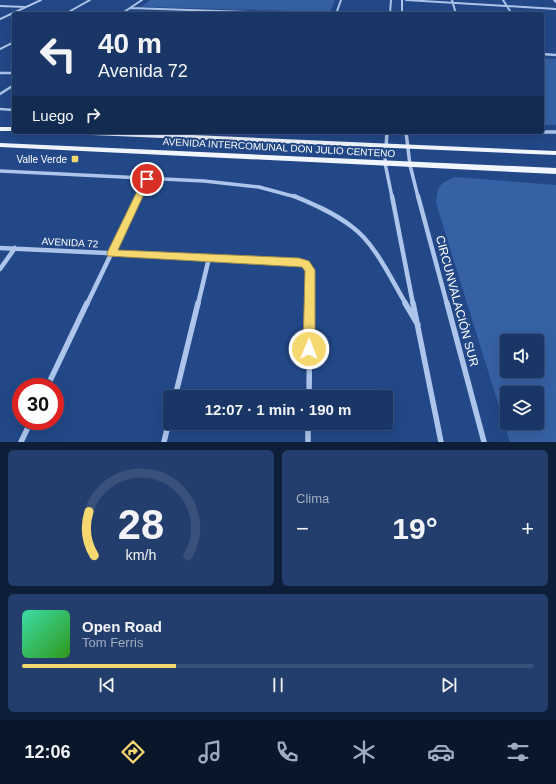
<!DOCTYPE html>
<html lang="es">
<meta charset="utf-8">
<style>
body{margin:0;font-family:Arial,sans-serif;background:#233e6c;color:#f1f3f6;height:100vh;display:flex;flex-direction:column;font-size:15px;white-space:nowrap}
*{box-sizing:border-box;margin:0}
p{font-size:13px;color:#9fabbf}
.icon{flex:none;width:22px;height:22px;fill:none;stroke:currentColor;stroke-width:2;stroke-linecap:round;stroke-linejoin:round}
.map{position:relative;height:442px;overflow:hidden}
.sheet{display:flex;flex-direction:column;gap:8px;padding:8px;background:#0e1e38;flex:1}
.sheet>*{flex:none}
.banner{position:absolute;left:12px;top:12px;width:532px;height:122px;border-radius:4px;box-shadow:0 4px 16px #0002,0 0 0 1px #38507a;background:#1a3666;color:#f1f3f6;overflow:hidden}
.controls{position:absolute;left:500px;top:334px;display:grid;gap:8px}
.controls a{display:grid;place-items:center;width:44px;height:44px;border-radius:4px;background:#1a3666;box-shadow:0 4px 16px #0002,0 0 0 1px #38507a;font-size:20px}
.speed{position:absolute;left:12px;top:378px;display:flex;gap:8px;font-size:20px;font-weight:700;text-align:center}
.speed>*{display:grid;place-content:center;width:52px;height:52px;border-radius:50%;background:#1a3666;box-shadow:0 4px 16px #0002,0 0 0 1px #38507a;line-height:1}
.speed .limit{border:6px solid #d22;background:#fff;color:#111}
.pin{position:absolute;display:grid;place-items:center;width:34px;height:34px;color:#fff;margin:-17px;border:2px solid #fff;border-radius:50%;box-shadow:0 1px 4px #0007}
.me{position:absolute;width:44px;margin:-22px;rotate:1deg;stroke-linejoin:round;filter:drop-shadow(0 0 3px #0008)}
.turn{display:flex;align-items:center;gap:14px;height:84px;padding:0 20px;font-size:18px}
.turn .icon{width:52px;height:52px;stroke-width:2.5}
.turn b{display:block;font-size:28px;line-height:34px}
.then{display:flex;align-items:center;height:38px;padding:0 20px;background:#0003;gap:8px;font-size:15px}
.big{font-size:30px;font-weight:700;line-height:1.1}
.sheet .card{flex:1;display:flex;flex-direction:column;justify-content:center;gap:6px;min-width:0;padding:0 14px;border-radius:6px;background:#233e6c}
.sheet .dial{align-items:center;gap:0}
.dial svg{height:104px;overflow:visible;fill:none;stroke:#38507a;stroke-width:7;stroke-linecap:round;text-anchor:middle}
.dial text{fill:#f1f3f6;stroke:none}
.song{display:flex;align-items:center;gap:12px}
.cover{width:48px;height:48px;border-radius:6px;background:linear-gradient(135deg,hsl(160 70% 55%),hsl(110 70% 35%))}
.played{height:4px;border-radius:2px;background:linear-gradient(90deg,#f6d870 30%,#38507a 30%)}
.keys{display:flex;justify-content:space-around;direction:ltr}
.heat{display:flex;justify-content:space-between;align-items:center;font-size:22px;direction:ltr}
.sheet .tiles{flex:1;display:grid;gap:8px;grid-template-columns:1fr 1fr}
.card:last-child{grid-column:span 2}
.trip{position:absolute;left:163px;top:390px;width:230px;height:40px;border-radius:4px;background:#1a3666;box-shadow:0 4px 16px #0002,0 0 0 1px #38507a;font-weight:700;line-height:40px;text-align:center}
.tabs{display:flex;height:64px;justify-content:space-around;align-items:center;background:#0a1629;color:#9fabbf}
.tabs .icon{width:28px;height:28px}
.tabs .current{color:#f6d870}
.tabs b{font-size:18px;color:#f1f3f6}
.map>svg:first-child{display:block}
</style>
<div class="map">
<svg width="556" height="442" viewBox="0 0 556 442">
<rect width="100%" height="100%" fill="#224888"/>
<path fill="#3661a5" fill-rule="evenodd" d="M150,0h185l-5,12 -189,-5z
M542,58l14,1v66h-14z
M455,177l101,8v257h-46l-74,-239c2,-17 2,-19 19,-26zM507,341h30v30h-30zM507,393h30v30h-30z"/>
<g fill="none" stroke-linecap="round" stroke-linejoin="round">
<path stroke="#adc5ea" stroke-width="2" d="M402,0v14
M406,0l150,9
M452,0l4,14
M503,0l9,14
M554,0l2,2
M0,6l25,1
M130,8l176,6
M65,14l25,-14
M121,14l21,-14
M336,14l5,-14
M390,14l1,-14
M0,19l41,-19
M0,49l14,-7"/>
<path stroke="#adc5ea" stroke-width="2.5" d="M542,54l14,1
M0,73h14
M0,94l14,-9
M0,109l14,1"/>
<path stroke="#adc5ea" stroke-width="3.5" d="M387,132l-2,31 7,34
M406,132l4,33 8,32
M542,132h14
M0,171l204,10 55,6 37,10
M139,197l8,-18"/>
<path stroke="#adc5ea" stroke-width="4.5" d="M294,196c19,8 40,17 57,30 24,17 40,53 55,78
M392,196l21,108
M418,196l29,108
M0,248l299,14 7,2 4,6v34
M0,269l15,-21
M87,304l52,-108
M198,304l11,-46"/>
<path stroke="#adc5ea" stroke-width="5.5" d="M405,303l13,22
M413,303l28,139
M447,303l37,139
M47,387l40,-84
M175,397l23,-94
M309,397l1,-94
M308,423v19
M21,442l10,-21
M164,442l6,-25"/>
<path fill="#f1f5fe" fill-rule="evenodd" d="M0,127h14v4h-14z
M65,132h58l433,19v4l-487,-21z
M0,143l556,25v6l-556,-27z"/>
</g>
<path fill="#f6d870" stroke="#a08c49" d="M147,176l4,3 -33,71 181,8 10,3 6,9v79l-2,4 -4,2 -4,-2 -2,-4 2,-78 -3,-4 -194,-11 -1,-3 36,-74z"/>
<rect fill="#f6d870" stroke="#224888" stroke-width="1.5" x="71" y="155" width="8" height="8" rx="2"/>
<g text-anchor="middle" stroke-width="4" stroke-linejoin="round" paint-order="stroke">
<g font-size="10" fill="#fff" stroke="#224888">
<text transform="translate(279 147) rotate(3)" y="4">AVENIDA INTERCOMUNAL DON JULIO CENTENO</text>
<text transform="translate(70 242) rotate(3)" y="4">AVENIDA 72</text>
</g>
<g font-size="10" fill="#fff" stroke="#224888" text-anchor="end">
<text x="67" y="163">Valle Verde</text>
</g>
<g font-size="12" fill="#fff" stroke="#224888">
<text transform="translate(457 301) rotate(75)" y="4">CIRCUNVALACIÓN SUR</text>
</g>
</g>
</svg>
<div class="controls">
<a><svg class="icon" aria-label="sound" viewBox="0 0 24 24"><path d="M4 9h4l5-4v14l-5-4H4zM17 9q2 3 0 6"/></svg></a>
<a><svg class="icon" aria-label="layers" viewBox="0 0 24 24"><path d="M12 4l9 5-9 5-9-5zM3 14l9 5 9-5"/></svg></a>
</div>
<div class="speed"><div class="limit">30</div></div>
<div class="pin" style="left:147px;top:179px;background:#d93025"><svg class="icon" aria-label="arrive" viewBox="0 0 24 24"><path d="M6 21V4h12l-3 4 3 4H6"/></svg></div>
<svg class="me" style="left:309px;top:349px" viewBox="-20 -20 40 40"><circle r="17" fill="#f6d870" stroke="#fff" stroke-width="3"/><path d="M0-11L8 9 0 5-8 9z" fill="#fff"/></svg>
<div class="trip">12:07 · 1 min · 190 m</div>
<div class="banner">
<div class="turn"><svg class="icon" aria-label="left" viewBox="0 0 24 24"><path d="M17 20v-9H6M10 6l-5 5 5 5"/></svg><div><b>40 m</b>Avenida 72</div></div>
<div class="then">Luego<svg class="icon" aria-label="right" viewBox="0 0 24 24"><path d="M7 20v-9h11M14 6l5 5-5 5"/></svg></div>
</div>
</div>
<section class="sheet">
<div class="tiles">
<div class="card dial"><svg viewBox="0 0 100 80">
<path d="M14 69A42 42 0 1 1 86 69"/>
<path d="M14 69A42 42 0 0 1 10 35" stroke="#f6d870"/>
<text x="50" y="56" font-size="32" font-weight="700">28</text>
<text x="50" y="72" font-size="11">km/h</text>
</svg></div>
<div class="card"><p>Clima</p>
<div class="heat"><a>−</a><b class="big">19°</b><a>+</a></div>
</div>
<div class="card">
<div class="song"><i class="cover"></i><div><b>Open Road</b><p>Tom Ferris</p></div></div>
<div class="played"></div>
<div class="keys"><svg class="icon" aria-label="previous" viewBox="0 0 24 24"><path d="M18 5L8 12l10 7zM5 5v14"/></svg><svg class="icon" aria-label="pause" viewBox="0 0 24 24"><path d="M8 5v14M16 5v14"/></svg><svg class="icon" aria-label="next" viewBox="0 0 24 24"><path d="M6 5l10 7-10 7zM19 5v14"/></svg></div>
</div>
</div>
</section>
<nav class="tabs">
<b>12:06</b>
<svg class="icon current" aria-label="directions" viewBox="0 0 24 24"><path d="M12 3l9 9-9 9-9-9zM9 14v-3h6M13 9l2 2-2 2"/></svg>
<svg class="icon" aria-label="music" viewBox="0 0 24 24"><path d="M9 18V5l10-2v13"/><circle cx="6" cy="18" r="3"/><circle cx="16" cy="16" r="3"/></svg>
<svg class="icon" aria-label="phone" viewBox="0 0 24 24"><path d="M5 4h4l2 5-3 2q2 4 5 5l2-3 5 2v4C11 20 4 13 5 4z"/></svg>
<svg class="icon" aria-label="climate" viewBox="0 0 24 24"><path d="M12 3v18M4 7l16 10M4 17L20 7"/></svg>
<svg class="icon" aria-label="car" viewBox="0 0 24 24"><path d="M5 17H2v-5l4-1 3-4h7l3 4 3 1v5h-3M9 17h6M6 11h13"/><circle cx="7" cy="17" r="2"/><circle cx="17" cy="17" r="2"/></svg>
<svg class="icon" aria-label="filters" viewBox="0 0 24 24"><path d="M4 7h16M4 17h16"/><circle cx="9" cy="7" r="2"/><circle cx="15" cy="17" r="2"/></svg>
</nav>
